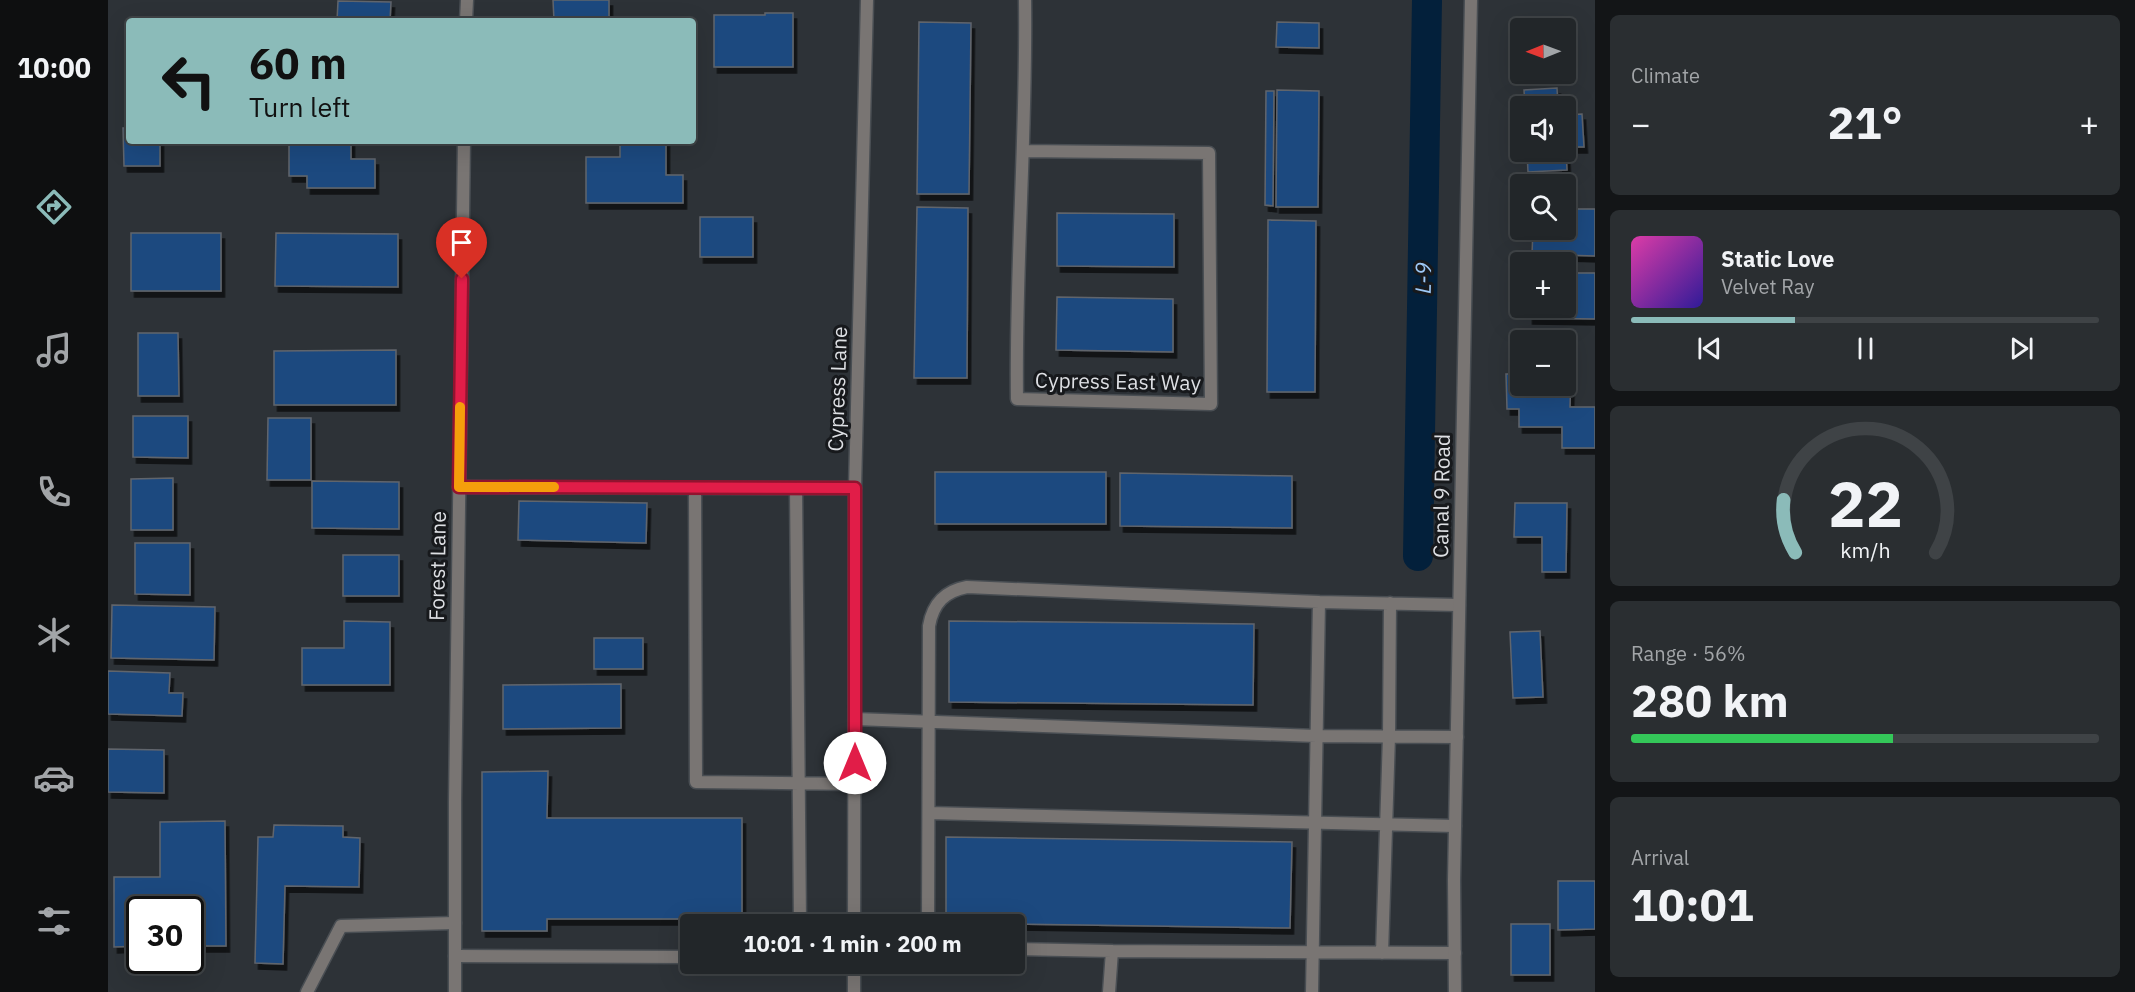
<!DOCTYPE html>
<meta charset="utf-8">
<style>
body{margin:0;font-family:"IBM Plex Sans",sans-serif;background:#2a2e31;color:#f1f3f6;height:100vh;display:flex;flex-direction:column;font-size:22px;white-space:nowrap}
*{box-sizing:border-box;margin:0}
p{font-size:20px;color:#a2a5a8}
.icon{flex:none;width:33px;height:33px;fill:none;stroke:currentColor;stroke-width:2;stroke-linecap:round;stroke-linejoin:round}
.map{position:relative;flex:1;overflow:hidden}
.sheet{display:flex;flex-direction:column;gap:15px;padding:15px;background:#131517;width:540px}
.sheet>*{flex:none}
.hud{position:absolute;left:18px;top:18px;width:570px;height:126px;border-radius:6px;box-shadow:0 6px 24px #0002,0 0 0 2px #3f4346;background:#8bbbb9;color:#111;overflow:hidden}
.needle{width:39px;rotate:269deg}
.controls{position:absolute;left:1402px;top:18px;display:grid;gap:12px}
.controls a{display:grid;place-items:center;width:66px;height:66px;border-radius:6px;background:#222629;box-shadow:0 6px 24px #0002,0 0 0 2px #3f4346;font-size:30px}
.speed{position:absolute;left:18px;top:896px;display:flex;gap:12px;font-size:30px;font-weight:700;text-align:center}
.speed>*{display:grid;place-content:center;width:78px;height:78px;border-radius:50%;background:#222629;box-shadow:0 6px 24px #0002,0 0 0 2px #3f4346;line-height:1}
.speed .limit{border:3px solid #111;border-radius:9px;background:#fff;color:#111}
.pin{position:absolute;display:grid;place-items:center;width:51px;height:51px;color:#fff;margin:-62px -26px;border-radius:50% 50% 50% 0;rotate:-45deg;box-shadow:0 0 6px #0007}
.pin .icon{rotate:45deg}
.me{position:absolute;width:66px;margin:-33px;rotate:0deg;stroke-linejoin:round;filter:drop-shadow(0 0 4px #0008)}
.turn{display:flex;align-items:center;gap:21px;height:126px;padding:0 24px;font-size:27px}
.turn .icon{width:78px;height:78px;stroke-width:2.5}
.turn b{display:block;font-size:42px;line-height:51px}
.big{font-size:45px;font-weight:800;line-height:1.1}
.sheet .card{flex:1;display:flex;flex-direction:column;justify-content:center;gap:9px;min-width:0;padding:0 21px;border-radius:9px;background:#2a2e31}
.sheet .dial{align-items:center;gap:0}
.dial svg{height:156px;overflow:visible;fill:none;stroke:#3f4346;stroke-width:7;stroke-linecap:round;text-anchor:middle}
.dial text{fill:#f1f3f6;stroke:none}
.song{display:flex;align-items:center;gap:18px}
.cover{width:72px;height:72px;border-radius:9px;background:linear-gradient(135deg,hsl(320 70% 55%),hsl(250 70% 35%))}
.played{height:6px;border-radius:3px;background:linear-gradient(90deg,#8bbbb9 35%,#3f4346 35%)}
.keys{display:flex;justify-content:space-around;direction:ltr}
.heat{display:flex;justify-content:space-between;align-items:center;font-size:33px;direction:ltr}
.charge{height:9px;border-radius:4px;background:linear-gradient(90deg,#34c759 56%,#3f4346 0)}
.trip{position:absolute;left:572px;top:914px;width:345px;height:60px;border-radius:6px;background:#222629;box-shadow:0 6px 24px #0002,0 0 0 2px #3f4346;font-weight:800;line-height:60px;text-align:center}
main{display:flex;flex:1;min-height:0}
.menu{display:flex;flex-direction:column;width:108px;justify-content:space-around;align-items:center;background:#0e0f10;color:#a2a5a8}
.menu .icon{width:42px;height:42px}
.menu .current{color:#8bbbb9}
.menu b{font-size:27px;color:#f1f3f6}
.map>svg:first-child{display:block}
</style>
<main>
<nav class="menu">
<b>10:00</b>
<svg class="icon current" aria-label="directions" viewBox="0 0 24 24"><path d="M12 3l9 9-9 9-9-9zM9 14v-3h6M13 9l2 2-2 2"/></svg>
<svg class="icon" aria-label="music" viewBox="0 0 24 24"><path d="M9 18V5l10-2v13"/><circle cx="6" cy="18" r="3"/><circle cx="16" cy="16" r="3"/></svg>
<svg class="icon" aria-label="phone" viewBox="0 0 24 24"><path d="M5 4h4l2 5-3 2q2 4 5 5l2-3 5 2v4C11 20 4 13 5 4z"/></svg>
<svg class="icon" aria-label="climate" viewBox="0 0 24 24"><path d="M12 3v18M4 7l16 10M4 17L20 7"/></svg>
<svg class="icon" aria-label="car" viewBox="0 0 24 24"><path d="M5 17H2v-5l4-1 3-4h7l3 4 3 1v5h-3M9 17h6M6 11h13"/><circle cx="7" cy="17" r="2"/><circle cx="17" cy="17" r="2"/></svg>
<svg class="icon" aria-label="filters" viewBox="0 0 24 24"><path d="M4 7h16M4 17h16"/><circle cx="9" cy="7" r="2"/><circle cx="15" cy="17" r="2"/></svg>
</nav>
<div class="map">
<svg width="1487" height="992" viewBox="0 0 1487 992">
<defs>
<filter id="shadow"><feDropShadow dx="3.5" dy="6" stdDeviation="0" flood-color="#0009"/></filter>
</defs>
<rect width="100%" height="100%" fill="#2d3237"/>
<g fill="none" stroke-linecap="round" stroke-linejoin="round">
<path stroke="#03203b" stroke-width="30" d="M1310,556l9,-556"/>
</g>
<path fill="#1d497f" stroke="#61656c" stroke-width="1.5" filter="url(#shadow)" d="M445,0h56v21h-55z
M230,1l53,1 -1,19h-53z
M657,13h28v54h-79v-52h51z
M811,22l52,1 -2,171h-52z
M1169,22l42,1v25l-43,-1z
M1449,88l1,18h-33l-1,-16z
M1169,90l42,1 -1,116h-42z
M1158,91h8l-1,115 -8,-1z
M1474,114l2,33h-18v-32z
M15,128h6v13h31v25h-36z
M181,141h62v18h24v29h-68v-12h-18z
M512,141h46v34h17v28h-97v-46h34z
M1419,152h39l1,18 -39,2z
M809,207l51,1 -1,170h-53z
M1458,209h29v47l-63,-2 1,-24h33z
M949,213l117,1v53l-117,-1z
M592,217h53v40h-53z
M1160,220l48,1 -1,171h-48z
M23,233h90v58h-90z
M168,233l122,1v53l-123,-1z
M1458,273h29v46l-66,-1v-10h37z
M949,297l116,2v53l-117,-2z
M30,333h40l1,63h-41z
M288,350v55h-122v-54z
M1398,374h15v12h45v-12h5l-1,33h25v41h-33v-21h-43v-18h-12z
M25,416h55v42l-55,-1z
M160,418h43v62h-44z
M827,472h171v52h-171z
M1012,473l172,3v52l-172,-2z
M65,478v52h-42v-51z
M204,481l87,1v47l-87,-1z
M411,501l128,2 -1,40 -128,-3z
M1407,503h52l-1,69h-24v-35h-28z
M27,543h55v52l-55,-1z
M235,555h56v41h-56z
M4,605l103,2 -1,53 -103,-2z
M236,621l46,1v63h-88v-37h42z
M841,621l305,3 -1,81 -304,-3z
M1432,631l3,66 -30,1 -3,-66z
M486,638h49v31h-49z
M0,671l62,2 -1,20h14l-1,23 -74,-2z
M513,684v44l-118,1v-44z
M0,749l56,1v43l-56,-1z
M440,771l-1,47h195v101h-195v12h-65v-159z
M117,821l1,125h-36v-37h-50v37l-26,1v-70h46v-55z
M166,825l69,1v11l17,1 -1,49 -74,-1 -2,78 -28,-1 3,-126h15z
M838,837l346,5 -2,86 -344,-5z
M1450,881h37v48l-37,1z
M1403,924h39v51h-39z"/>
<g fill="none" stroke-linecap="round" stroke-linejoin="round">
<g stroke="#494e53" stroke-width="15">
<path id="lane" d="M351,487l337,1 4,436
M587,488l1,294 159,2
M688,488h59
M747,719l461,17 141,1
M821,813l526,13
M820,924l1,-298c4,-23 16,-35 38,-39l352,15
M906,949l98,2 343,2
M1274,953l7,-217 1,-133
M347,956l235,1
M199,992l34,-66 114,-3
M1001,992l3,-41
M1204,992l7,-390 140,3"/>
</g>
<g stroke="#494e53" stroke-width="15">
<path id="street" d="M358,21l1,-21
M915,151l186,2 2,251 -194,-5c-2,-133 10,-266 8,-399
M746,924l1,-436 12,-488
M347,992v-191l9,-660
M746,992v-29
M1347,992l-1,-112 17,-880"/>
</g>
<use href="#lane" stroke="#797573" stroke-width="12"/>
<use href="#street" stroke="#797573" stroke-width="12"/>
</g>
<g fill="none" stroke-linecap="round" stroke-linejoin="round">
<g stroke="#92132f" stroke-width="15">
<path id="route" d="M354,279l-3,208 396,1v275"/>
</g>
<use href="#route" stroke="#e11d48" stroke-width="10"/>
<path stroke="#f59e0b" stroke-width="10" d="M352,407l-1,80h95"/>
</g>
<g text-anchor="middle" stroke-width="6" stroke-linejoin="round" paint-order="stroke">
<g font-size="21" fill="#dddfe3" stroke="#17191c">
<text transform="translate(1010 382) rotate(1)" y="7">Cypress East Way</text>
<text transform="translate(730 389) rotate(-88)" y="7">Cypress Lane</text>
<text transform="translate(1334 496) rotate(-89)" y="7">Canal 9 Road</text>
<text transform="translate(330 566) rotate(-89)" y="7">Forest Lane</text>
</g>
<g font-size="22" font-style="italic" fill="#9dc8f6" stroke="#17191c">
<text transform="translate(1315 278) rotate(-89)" y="8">L-9</text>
</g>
</g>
</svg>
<div class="controls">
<a><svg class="needle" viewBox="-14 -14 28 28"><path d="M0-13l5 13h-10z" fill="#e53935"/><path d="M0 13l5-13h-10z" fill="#a2a5a8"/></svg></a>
<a><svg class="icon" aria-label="sound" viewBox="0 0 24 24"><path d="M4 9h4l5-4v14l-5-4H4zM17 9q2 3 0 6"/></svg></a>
<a><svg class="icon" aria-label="search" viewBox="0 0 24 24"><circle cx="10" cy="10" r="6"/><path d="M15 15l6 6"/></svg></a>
<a>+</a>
<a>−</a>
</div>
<div class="speed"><div class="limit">30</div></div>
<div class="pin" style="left:354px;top:279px;background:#d93025"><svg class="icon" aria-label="arrive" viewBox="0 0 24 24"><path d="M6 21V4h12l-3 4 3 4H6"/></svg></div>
<svg class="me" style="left:747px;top:763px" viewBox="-20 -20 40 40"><circle r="19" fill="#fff"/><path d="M0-13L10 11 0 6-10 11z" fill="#e11d48"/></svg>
<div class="trip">10:01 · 1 min · 200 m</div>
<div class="hud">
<div class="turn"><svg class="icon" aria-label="left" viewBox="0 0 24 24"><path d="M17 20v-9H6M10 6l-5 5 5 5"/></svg><div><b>60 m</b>Turn left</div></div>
</div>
</div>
<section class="sheet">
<div class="card"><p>Climate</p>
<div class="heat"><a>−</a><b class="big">21°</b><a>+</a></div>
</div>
<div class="card">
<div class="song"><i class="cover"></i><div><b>Static Love</b><p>Velvet Ray</p></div></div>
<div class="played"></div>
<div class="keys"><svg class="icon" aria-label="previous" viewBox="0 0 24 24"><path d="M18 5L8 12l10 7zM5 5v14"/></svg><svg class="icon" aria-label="pause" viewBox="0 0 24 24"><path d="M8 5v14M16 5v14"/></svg><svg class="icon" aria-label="next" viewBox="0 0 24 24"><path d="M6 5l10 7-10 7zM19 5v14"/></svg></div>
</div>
<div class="card dial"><svg viewBox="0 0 100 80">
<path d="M14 69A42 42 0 1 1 86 69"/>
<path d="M14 69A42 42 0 0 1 8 42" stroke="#8bbbb9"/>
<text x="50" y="56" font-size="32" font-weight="700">22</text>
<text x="50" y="72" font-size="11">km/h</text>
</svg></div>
<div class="card"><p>Range · 56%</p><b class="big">280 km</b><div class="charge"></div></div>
<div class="card"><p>Arrival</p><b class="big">10:01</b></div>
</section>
</main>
